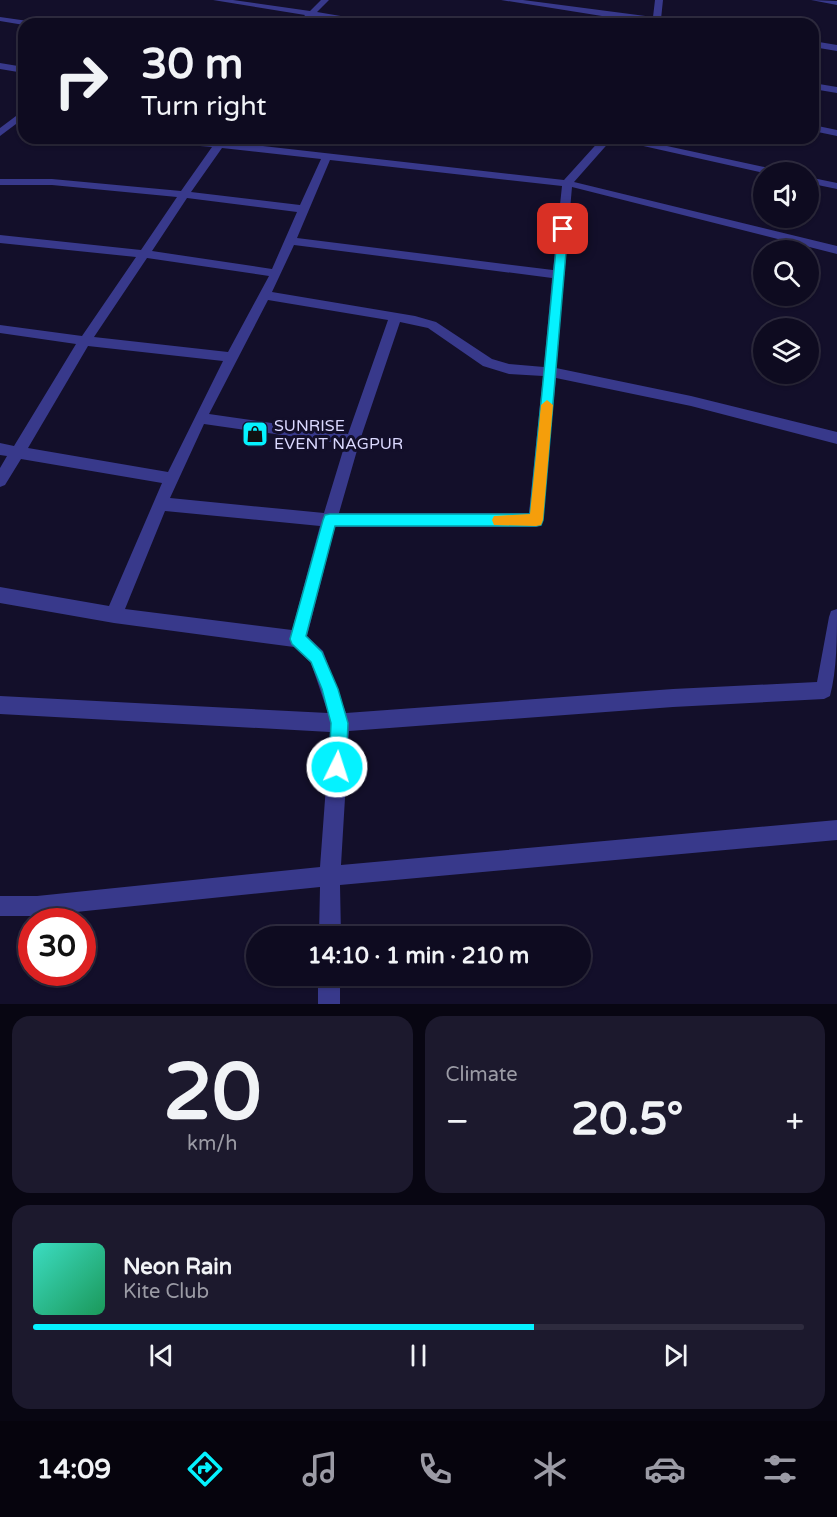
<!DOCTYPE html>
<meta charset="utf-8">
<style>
body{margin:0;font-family:"Varela Round",sans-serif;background:#1c192d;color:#f1f3f6;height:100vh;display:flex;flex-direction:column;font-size:22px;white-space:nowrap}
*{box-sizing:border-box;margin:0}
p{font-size:20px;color:#9b9ba5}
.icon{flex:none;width:33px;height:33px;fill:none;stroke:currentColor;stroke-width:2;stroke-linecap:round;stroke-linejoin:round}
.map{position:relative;height:1004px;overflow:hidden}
.side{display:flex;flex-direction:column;gap:12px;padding:12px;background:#080612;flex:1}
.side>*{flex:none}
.top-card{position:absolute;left:18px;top:18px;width:801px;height:126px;border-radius:18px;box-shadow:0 2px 4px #0004,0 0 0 2px #2e2b3e;background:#0e0b20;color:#f1f3f6;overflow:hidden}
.buttons{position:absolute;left:753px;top:162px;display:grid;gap:12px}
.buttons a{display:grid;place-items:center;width:66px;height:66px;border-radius:50%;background:#0e0b20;box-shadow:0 2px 4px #0004,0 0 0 2px #2e2b3e;font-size:30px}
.speed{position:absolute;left:18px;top:908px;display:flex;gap:12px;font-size:30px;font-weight:700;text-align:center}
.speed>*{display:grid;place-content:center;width:78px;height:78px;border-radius:50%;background:#0e0b20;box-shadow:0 2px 4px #0004,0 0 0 2px #2e2b3e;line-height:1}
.speed .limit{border:9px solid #d22;background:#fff;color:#111}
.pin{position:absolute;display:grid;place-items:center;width:51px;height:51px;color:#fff;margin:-26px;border-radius:12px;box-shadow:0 3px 9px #0006}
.me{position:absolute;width:66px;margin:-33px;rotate:4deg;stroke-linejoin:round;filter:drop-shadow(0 0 4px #0008)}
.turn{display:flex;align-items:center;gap:21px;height:126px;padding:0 24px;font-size:27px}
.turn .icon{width:78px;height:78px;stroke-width:2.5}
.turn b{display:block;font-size:42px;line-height:51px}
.big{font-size:45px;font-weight:800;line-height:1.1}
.side .card{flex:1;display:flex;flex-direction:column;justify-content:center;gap:9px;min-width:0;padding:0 21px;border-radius:18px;background:#1c192d}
.side .dial{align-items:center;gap:0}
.dial b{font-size:78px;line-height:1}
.song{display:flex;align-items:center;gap:18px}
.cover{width:72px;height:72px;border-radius:9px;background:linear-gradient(135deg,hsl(170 70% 55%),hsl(150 70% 35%))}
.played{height:6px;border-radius:3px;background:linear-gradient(90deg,#05f2ff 65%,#2e2b3e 65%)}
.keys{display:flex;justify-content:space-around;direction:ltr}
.heat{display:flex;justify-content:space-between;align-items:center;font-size:33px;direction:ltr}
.side .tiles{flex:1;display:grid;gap:12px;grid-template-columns:1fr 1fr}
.card:last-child{grid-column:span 2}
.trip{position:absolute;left:246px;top:926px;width:345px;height:60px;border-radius:30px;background:#0e0b20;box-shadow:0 2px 4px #0004,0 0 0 2px #2e2b3e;font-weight:800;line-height:60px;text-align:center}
.menu{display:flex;height:96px;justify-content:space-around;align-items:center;background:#06040d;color:#9b9ba5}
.menu .icon{width:42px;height:42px}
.menu .current{color:#05f2ff}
.menu b{font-size:27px;color:#f1f3f6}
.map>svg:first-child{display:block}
</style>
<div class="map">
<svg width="837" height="1004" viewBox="0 0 837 1004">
<rect width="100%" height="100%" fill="#130f2a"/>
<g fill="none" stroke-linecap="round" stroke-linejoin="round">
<path fill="#38398b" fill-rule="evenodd" d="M213,0h20l77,11 11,-11h8l-12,12 71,12h-21l-54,-8 -7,5 -4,-2 3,-4z
M501,0h22l130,17 2,-17h8l-2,19 26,5h-35z
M811,0l26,1v4z
M0,17l35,5 4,2 -15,1 -24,-4z
M88,22h21l4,2h-29z
M813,41l24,4v6l-24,-4z
M0,63l24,4v6l-24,-4z
M813,83l24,4v6l-24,-4z
M24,110v8l-24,18v-8z
M813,125l24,5v6l-24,-5z
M135,138h56l373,42 38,-42h28l148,32 1,2 -15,1 -152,-34 -38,43 263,64v8l-265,-67 -16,181 135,28 146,36v12l-146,-38 -135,-28 -15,147 -5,2h-201l-28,109 16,15 23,62 327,-24 144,-7 12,-65 2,-6 6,-2c0,28 0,61 -7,87l-6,3 -151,8 -324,24 -8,134 496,-45v20l-497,45 1,51h-22l1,-49 -283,29h-37v-20h37l283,-29 10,-135 -330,-18v-18l328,17 -17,-50 -17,-16 -180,-24 -114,-20v-16l109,19 53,-123 -141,-24 -16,26 -5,2v-19l7,-12 -7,-1v-12l14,3 62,-102 -76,-11v-8l82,11 54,-79 -136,-14v-8l141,15 36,-53 -125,-12h-52v-6h52l129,12 31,-44 -72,-6zM222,148l99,11 -21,46 -109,-13zM330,160l232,26 -9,84 -256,-32zM187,198l110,14 -25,57 -120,-18zM294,245l258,33 -8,89 -35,-3 -17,-5 -56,-37 -21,-6 -143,-24zM147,258l122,18 -41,76 -134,-15zM268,300l120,20 -40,114 -139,-20zM400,322l28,6 55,38 26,8 34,2 -14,137h-190l21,-73zM88,346l135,15 -55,111 -140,-24zM204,424l141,20 -21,69 -154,-15zM165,511l155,15 -28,104 -167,-21z
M808,177l29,6v6l-29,-6z
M318,975h22v29h-22z"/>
</g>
<path fill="#05f2ff" stroke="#039da6" stroke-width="1.5" d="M563,226l5,3 -25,291 -2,5 -5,1h-201l-29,110 16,16 16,37 10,34 -2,44 -3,6 -6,3 -6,-3 -2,-6 2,-44 -9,-34 -11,-27 -19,-18 -2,-5 33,-119 2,-5 5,-1h200l28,-285z"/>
<path fill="#f59e0b" d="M547,400l6,5 -10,115 -2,5 -5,1 -42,-1 -2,-5 2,-4 36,-2 11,-109z"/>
<defs>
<g id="shop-square" transform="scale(1.35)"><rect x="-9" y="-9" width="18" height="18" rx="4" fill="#05f2ff" stroke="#130f2a"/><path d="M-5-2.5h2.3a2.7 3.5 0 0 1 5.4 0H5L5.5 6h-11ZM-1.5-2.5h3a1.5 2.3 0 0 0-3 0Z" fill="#111"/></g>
</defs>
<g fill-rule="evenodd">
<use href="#shop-square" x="255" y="434"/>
</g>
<g text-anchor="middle" stroke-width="6" stroke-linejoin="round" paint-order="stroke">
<g font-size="16" fill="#dbd9ff" stroke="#130f2a" text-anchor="start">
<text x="274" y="431">SUNRISE<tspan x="274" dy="18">EVENT NAGPUR</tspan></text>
</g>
</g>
</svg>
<div class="buttons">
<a><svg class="icon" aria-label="sound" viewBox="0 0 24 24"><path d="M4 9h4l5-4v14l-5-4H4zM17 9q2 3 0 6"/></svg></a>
<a><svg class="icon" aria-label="search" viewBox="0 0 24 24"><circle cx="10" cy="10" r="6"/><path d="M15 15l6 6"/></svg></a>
<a><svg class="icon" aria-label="layers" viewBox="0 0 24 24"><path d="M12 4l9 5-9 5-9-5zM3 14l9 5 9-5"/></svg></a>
</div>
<div class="speed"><div class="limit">30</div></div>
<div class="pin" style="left:563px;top:229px;background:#d93025"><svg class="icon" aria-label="arrive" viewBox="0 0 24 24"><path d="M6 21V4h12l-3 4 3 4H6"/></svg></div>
<svg class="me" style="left:337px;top:767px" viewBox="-20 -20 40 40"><circle r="17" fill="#05f2ff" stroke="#fff" stroke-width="3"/><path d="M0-11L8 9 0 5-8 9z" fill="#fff"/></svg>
<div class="trip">14:10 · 1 min · 210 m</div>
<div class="top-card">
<div class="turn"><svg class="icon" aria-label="right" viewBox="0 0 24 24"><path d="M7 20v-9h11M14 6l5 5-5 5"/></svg><div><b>30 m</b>Turn right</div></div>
</div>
</div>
<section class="side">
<div class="tiles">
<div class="card dial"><b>20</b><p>km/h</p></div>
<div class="card"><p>Climate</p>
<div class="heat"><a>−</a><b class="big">20.5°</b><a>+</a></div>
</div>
<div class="card">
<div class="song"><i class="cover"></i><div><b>Neon Rain</b><p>Kite Club</p></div></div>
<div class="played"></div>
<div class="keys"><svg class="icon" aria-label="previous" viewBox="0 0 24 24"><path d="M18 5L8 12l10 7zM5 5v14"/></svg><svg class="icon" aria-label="pause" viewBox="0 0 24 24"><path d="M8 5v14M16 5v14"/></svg><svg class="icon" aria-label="next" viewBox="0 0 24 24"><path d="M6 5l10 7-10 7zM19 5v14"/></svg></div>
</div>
</div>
</section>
<nav class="menu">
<b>14:09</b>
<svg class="icon current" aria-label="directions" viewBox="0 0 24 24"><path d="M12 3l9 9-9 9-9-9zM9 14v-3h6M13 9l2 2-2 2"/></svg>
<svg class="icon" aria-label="music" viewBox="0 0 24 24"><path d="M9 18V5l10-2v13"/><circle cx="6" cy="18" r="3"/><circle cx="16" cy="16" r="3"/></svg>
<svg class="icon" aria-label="phone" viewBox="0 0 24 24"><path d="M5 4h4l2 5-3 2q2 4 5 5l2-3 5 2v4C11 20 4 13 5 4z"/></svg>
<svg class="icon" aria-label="climate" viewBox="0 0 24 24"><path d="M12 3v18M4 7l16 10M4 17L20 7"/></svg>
<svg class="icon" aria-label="car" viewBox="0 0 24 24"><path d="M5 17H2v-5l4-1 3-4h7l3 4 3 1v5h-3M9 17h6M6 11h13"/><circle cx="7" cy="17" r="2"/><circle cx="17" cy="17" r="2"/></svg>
<svg class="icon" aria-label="filters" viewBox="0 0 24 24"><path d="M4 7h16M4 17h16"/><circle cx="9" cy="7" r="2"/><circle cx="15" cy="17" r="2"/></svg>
</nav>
